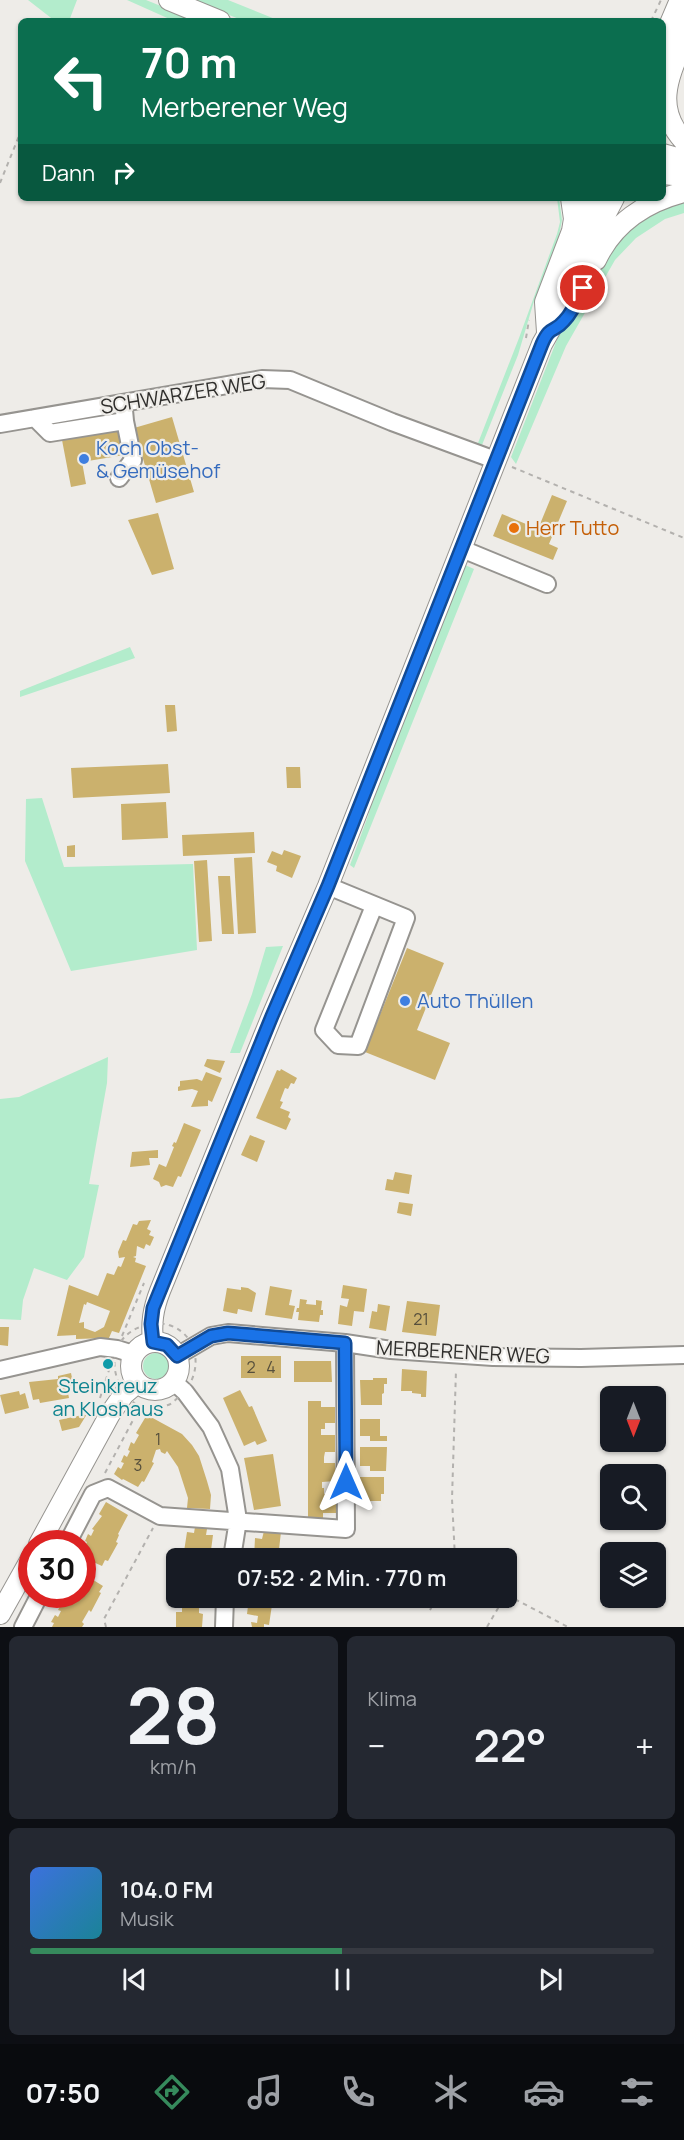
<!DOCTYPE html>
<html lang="de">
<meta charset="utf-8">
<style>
body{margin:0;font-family:Manrope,sans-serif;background:#242831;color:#f1f3f6;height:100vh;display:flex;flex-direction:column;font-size:22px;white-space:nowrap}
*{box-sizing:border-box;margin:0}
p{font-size:20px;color:#9ea1a6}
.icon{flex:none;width:33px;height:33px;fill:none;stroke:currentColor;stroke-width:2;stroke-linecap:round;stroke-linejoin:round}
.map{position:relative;height:1627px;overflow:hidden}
.side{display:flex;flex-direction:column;gap:9px;padding:9px;background:#0d0f14;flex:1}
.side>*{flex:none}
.top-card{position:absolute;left:18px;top:18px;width:648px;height:183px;border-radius:9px;box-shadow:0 2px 4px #0004;background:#0b6e4f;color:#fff;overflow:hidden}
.needle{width:39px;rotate:180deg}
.buttons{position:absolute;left:600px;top:1386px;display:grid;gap:12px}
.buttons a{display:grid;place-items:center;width:66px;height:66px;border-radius:9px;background:#171b24;box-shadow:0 2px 4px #0004;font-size:30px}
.speed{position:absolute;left:18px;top:1530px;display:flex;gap:12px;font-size:30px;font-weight:700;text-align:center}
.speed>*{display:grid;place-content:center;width:78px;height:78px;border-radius:50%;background:#171b24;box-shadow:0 2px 4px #0004;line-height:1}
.speed .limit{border:9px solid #d22;background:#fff;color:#111}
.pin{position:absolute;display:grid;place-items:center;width:51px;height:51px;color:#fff;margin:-26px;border:3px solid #fff;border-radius:50%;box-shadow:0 2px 6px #0007}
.me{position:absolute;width:66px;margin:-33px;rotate:0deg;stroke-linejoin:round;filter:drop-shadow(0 0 4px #0008)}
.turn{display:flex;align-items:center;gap:21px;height:126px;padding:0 24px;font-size:27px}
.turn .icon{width:78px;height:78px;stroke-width:2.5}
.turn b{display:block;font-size:42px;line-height:51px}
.then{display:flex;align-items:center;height:57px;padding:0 24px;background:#0003;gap:12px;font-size:22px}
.big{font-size:45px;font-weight:600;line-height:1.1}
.side .card{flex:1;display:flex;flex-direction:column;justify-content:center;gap:9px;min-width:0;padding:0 21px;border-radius:9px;background:#242831}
.side .dial{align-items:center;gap:0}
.dial b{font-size:78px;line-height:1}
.song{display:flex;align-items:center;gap:18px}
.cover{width:72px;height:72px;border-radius:9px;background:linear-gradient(135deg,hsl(220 70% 55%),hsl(190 70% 35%))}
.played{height:6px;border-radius:3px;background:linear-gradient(90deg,#368a5c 50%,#363941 50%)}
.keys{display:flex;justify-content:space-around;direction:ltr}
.heat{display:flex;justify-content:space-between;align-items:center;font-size:33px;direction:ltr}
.side .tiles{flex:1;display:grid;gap:9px;grid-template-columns:1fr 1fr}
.card:last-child{grid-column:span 2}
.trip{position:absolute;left:166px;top:1548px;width:351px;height:60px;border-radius:9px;background:#171b24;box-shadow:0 2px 4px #0004;font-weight:600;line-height:60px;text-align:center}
.menu{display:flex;height:96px;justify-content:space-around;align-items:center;background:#090b0e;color:#9ea1a6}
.menu .icon{width:42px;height:42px}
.menu .current{color:#368a5c}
.menu b{font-size:27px;color:#f1f3f6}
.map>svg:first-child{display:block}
</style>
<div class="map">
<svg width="684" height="1627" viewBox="0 0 684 1627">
<rect width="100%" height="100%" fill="#eeece8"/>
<path fill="#b3eccc" d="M28,0h49l-8,21h-14z
M127,0h19l52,21h-24z
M192,0h36l52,21h-36z
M557,198h2l3,22 -4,21 -24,60 -16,54 -36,90 -11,-1 -160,-62 -54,-9c18,-3 33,0 50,5l151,60 20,5 41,-105 38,-104 3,-12z
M684,199v14l-19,6 -29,19 -21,22 -49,86 -50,118 -5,-7 49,-125 21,-31 18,-38 41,-49z
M465,565l9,4 -120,299 -4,-3 18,-49 12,-43z
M130,647l5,11 -115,39v-6z
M42,798l22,69 129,-3 4,86 -126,21 -46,-110 1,-62z
M283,946l-43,107h-10l22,-59 14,-47z
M108,1057l-1,26 -18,101 10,1 -15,72 -17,23 -33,-12 -11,32 -2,20 -21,-1v-220l19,-2z
M143 1366a13 13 0 1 1 26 0a13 13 0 1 1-26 0Z"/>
<path fill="#cbb16d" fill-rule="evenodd" d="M172,417l22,75 -38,11 -22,-75z
M120,430l4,25 -42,7 4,22 -15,3 -9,-47z
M552,495l15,6 -18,43 9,4 -5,12 -60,-24 9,-22 36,15z
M158,513l16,56 -22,6 -24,-55z
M165,705h10l2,26 -10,1z
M168,764l2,29 -97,5 -2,-30z
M286,767h14l1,21h-14z
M166,802l2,36 -46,2 -1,-36z
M254,832l1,21 -72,3 -1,-21z
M75,845v12h-8v-11z
M284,850l17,6 -9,22 -16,-7 1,-5 -10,-4 5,-11 10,4z
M252,857l4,76 -18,1 -4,-76z
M207,860l5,81 -13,1 -5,-81z
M218,876h12l4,58h-12z
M407,948l37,15 -27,67 33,13 -15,37 -70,-28z
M207,1059l18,2 -5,12 -16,-7z
M281,1069l16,9 -3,6 -3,-1 -3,6 -3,-1 -5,13 3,1 -3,6 10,4 -2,5 3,2 -5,11 -30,-12 21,-48 3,1z
M206,1072l16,6 -10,24 -4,-2v6l-17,1 7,-16 -6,-2 -14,2v-4l2,-1v-5l17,-2 5,2z
M184,1123l17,7 -20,47 -3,-1 -5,11 -7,-2 -5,2 -2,-5 -6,-3 6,-15 7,3 8,-20 -2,-1 2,-4 2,1z
M250,1135l15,6 -8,21 -16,-7z
M158,1150v8h-9l1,7 -20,2 2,-15z
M395,1172l17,3 -3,19 -24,-4 2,-11 6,1z
M399,1202l14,2 -2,12 -14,-3z
M151,1220l-4,9 4,2 -2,4 5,2 -4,9 -4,-2 -2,5 -7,-3 -1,10 -3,1 3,1 -1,4 11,4 -27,67 -7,-2 -3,7 -33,1v-4l-19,1 12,-51 29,11 9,-23 7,2 4,-9 3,1 4,-10 -6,1 -1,-6 5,-12 3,1 7,-17 4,1 2,-4zM87,1302l23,9 -6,16 -9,5 -11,-4v-6l-5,1 5,-19 2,1z
M343,1285l24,4 -3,23 -10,-1 -2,15 -14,-2 2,-19 7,2 2,-8 -8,-1z
M270,1286l22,4 -3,15 6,1 -3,13 -27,-4z
M241,1287l7,1 8,5 -4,19 -14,-3 -1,5 -14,-3 4,-23 14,2z
M300,1299l7,1 -1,4 10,1v-5l6,1 -1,9h2v5h-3l-1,7 -21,-2 1,-8h-3l1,-4h2z
M407,1301l33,4 -4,31 -34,-4z
M378,1304l12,2 -4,25 -17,-3 3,-17 5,1z
M0,1327h9l-1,19 -8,-1z
M241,1356h40v22h-40z
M294,1361h37l1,21h-38z
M402,1369l25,2 -1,26h-5v-3l-9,-1v-2h-11z
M71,1373l2,10h-2l1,8 -4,2 1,5 -29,5 -1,-4 -6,1 -4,-18 29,-3v-3z
M373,1378h14v6h-3v9l-2,1v11h-21l-1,-25h13z
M240,1390l9,17 3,-1 15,35 -10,4 -2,-4 -11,5 -21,-48z
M19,1391l1,4 5,-2 4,15 -24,6 -5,-19z
M308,1401h13v6h14v16h-10v6h-4v6h14v17h-10l-1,5v6h11l1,18 -14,1v6h2v6l12,-1v20h-13v9l-15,-1z
M87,1414l-8,13 -17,4 -3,-11z
M149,1416l33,18 10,11 7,11 8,25 4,14 -1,14 -23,-1 1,-10 -10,-31 -11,-16 -2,3 -4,-2 -1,-3 -4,1 -4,12 2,1 -10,19 -2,-1 -4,6 -15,-8 -1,1 -8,-6 4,-7 3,2 3,-6 -3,-1 3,-7 3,2 3,-6 -2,-1 3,-8 3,2 5,-9 -3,-2 9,-15z
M360,1419h20v17h7v5h-17v-5h-10z
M360,1447h27l-1,24h-16v-5h-10z
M273,1454l8,52 -27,4 -10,-52z
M360,1477h24v17h-3v7h-17v-7h-4z
M106,1502l22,13 -10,19 1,1 -3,7 2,1 -10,18 -3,-1 -3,6 -20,-9v-10l2,1 3,-6 -2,-1 3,-7 3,2 3,-6 -2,-1 10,-13 -3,-2z
M195,1527l12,2 -1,6h7l-3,23h-27l4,-26 7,1z
M264,1531l17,1 -3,26h-24l1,-20 7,1z
M82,1573l21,13 -4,6 2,1 -10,19 -2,-2 -7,12 2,2 -2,3h-30l2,-4 -3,-1 4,-7 3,2 3,-6 -3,-1 7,-13 2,2 3,-5h12z
M179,1598h25v3l-8,-1 -1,6h4v7l4,1 -1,13h-26v-15h6v-8h-4z
M249,1598h24l-4,27 -5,-1v3h-12l-1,-5 6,1 1,-7 -11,-2z"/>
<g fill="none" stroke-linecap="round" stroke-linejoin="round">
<g stroke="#969490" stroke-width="20">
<path id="minor" d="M35,418l15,15 75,-12
M0,424l262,-45 28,1 102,42 103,38
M119,478l14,-18 -8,-39 -1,-11
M462,549l85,35
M328,886l78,32 -48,128 -20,-1 -14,-15 50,-124
M177,1356l34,-20 17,-3 117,10 46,7 102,7 88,1 103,-3
M0,1370l100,-23 17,2 16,5
M173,1381l12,11 26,35 19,42 8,51 -6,38
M67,1544l26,-50 15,-6 52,28 186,13 -1,-186
M23,1627l17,-33
M224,1627l1,-29"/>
</g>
<g stroke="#969490" stroke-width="22">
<path id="major" d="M169,0l51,21
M666,33l14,-33
M684,40c-15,36 -31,67 0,101
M672,51l12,-31
M663,154l21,6
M663,174l21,2
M596,260c17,-36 49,-58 88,-68
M566,268l27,-70
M547,332l-2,-30 27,-71 2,-12 -3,-21
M131 1366a24 24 0 1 1 48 0a24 24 0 1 1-48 0Z
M153,1342c-2,-19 0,-33 7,-51l112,-275 56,-130 214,-542 21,-37 39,-86 12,-23
M39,1544l71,-130 14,-20 13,-11
M0,1614l32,-57"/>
</g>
<path stroke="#b3b1ae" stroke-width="2" stroke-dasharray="4.5 4.5" stroke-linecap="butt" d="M651,21l10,-21
M0,183l21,-52
M526,338l3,-18
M512,467l172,71
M151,1324c5,0 13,-1 18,1 33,11 34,52 10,72 -3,2 -7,7 -11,8 -9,4 -19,0 -28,2 -27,-16 -37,-58 -8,-76 5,-4 13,-5 19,-7z
M122,1336l22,-53
M100,1398l11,-34
M105,1473l35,-66
M455,1558l-3,-59 4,-129
M507,1595l61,32
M430,1610l7,-12
M106,1627l-2,-8 49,-91
M487,1627l17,-29"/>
<use href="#minor" stroke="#fff" stroke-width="16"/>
<use href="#major" stroke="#fff" stroke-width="20"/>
</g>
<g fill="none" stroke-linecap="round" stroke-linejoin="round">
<g stroke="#114b97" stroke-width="15">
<path id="route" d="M346,1482l-1,-139 -117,-10 -17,3 -34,20 -10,-11 -14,-3 -2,-18 2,-16 119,-292 56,-130 214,-542c8,-19 12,-11 22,-23 9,-9 14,-22 19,-33"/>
</g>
<use href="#route" stroke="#1a73e8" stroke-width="10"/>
</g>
<g fill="#3f7fe0" stroke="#eeece8" stroke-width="2">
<circle cx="84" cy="459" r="6"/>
<circle cx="405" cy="1001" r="6"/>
</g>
<circle fill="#e8710a" stroke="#eeece8" stroke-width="2" cx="514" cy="528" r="6"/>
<circle fill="#0f9aa8" stroke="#eeece8" stroke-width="2" cx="108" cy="1364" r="6"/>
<g text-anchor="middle" stroke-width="4.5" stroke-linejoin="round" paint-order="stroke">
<g font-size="16" fill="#564f3c">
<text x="421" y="1325">21</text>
<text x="251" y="1373">2</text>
<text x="271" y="1373">4</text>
<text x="158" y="1445">1</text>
<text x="138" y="1471">3</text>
</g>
<g font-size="20" fill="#2f2e2c" stroke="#eeece8">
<text transform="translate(183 394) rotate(-9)" y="7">SCHWARZER WEG</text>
<text transform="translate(463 1352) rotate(3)" y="7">MERBERENER WEG</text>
</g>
<g font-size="20" fill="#366cbe" stroke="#eeece8" text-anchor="start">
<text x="96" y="455">Koch Obst-<tspan x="96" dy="23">&amp; Gemüsehof</tspan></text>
<text x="417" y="1008">Auto Thüllen</text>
</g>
<g font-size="20" fill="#c56008" stroke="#eeece8" text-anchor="start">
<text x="526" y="535">Herr Tutto</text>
</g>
<g font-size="20" fill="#0d838f" stroke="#eeece8">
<text x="108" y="1393">Steinkreuz<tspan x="108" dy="23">an Kloshaus</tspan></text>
</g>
</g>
</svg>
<div class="buttons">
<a><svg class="needle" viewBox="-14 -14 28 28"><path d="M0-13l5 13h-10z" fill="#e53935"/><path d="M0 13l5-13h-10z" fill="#9ea1a6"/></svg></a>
<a><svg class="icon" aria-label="search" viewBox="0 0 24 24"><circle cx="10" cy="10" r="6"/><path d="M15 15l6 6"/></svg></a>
<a><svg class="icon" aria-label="layers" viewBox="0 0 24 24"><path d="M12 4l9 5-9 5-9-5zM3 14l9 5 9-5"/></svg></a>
</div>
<div class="speed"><div class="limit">30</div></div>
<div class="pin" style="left:583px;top:288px;background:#d93025"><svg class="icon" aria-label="arrive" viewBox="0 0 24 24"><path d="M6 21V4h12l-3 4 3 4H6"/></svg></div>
<svg class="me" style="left:346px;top:1482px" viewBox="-20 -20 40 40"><path d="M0-17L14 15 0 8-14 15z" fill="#1a73e8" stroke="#fff" stroke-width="4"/></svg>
<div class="trip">07:52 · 2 Min. · 770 m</div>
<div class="top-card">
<div class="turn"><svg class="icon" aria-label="left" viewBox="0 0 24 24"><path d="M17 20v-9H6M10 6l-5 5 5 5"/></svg><div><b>70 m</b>Merberener Weg</div></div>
<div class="then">Dann<svg class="icon" aria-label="right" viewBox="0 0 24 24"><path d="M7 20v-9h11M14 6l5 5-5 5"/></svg></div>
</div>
</div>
<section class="side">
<div class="tiles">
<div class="card dial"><b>28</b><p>km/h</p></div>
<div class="card"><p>Klima</p>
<div class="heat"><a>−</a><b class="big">22°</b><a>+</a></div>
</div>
<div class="card">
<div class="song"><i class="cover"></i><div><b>104.0 FM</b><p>Musik</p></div></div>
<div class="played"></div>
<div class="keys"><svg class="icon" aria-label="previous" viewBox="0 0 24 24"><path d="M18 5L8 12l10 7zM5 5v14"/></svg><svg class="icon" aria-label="pause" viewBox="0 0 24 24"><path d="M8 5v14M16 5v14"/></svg><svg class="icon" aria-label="next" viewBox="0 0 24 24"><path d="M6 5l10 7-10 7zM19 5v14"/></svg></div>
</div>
</div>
</section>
<nav class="menu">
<b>07:50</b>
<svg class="icon current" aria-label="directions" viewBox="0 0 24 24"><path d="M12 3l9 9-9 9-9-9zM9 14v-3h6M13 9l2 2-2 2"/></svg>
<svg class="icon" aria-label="music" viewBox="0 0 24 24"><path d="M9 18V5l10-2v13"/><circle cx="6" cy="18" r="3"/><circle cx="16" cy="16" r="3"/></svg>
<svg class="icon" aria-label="phone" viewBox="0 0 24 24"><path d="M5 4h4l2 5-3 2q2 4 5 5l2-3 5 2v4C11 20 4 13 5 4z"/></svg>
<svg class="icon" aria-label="climate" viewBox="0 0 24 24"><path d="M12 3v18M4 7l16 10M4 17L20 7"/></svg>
<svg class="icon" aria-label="car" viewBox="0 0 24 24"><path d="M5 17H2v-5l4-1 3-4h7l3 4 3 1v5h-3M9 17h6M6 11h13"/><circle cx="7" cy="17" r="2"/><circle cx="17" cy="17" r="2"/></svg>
<svg class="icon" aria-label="filters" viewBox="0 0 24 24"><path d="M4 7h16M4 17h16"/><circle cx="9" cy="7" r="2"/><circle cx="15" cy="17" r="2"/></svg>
</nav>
